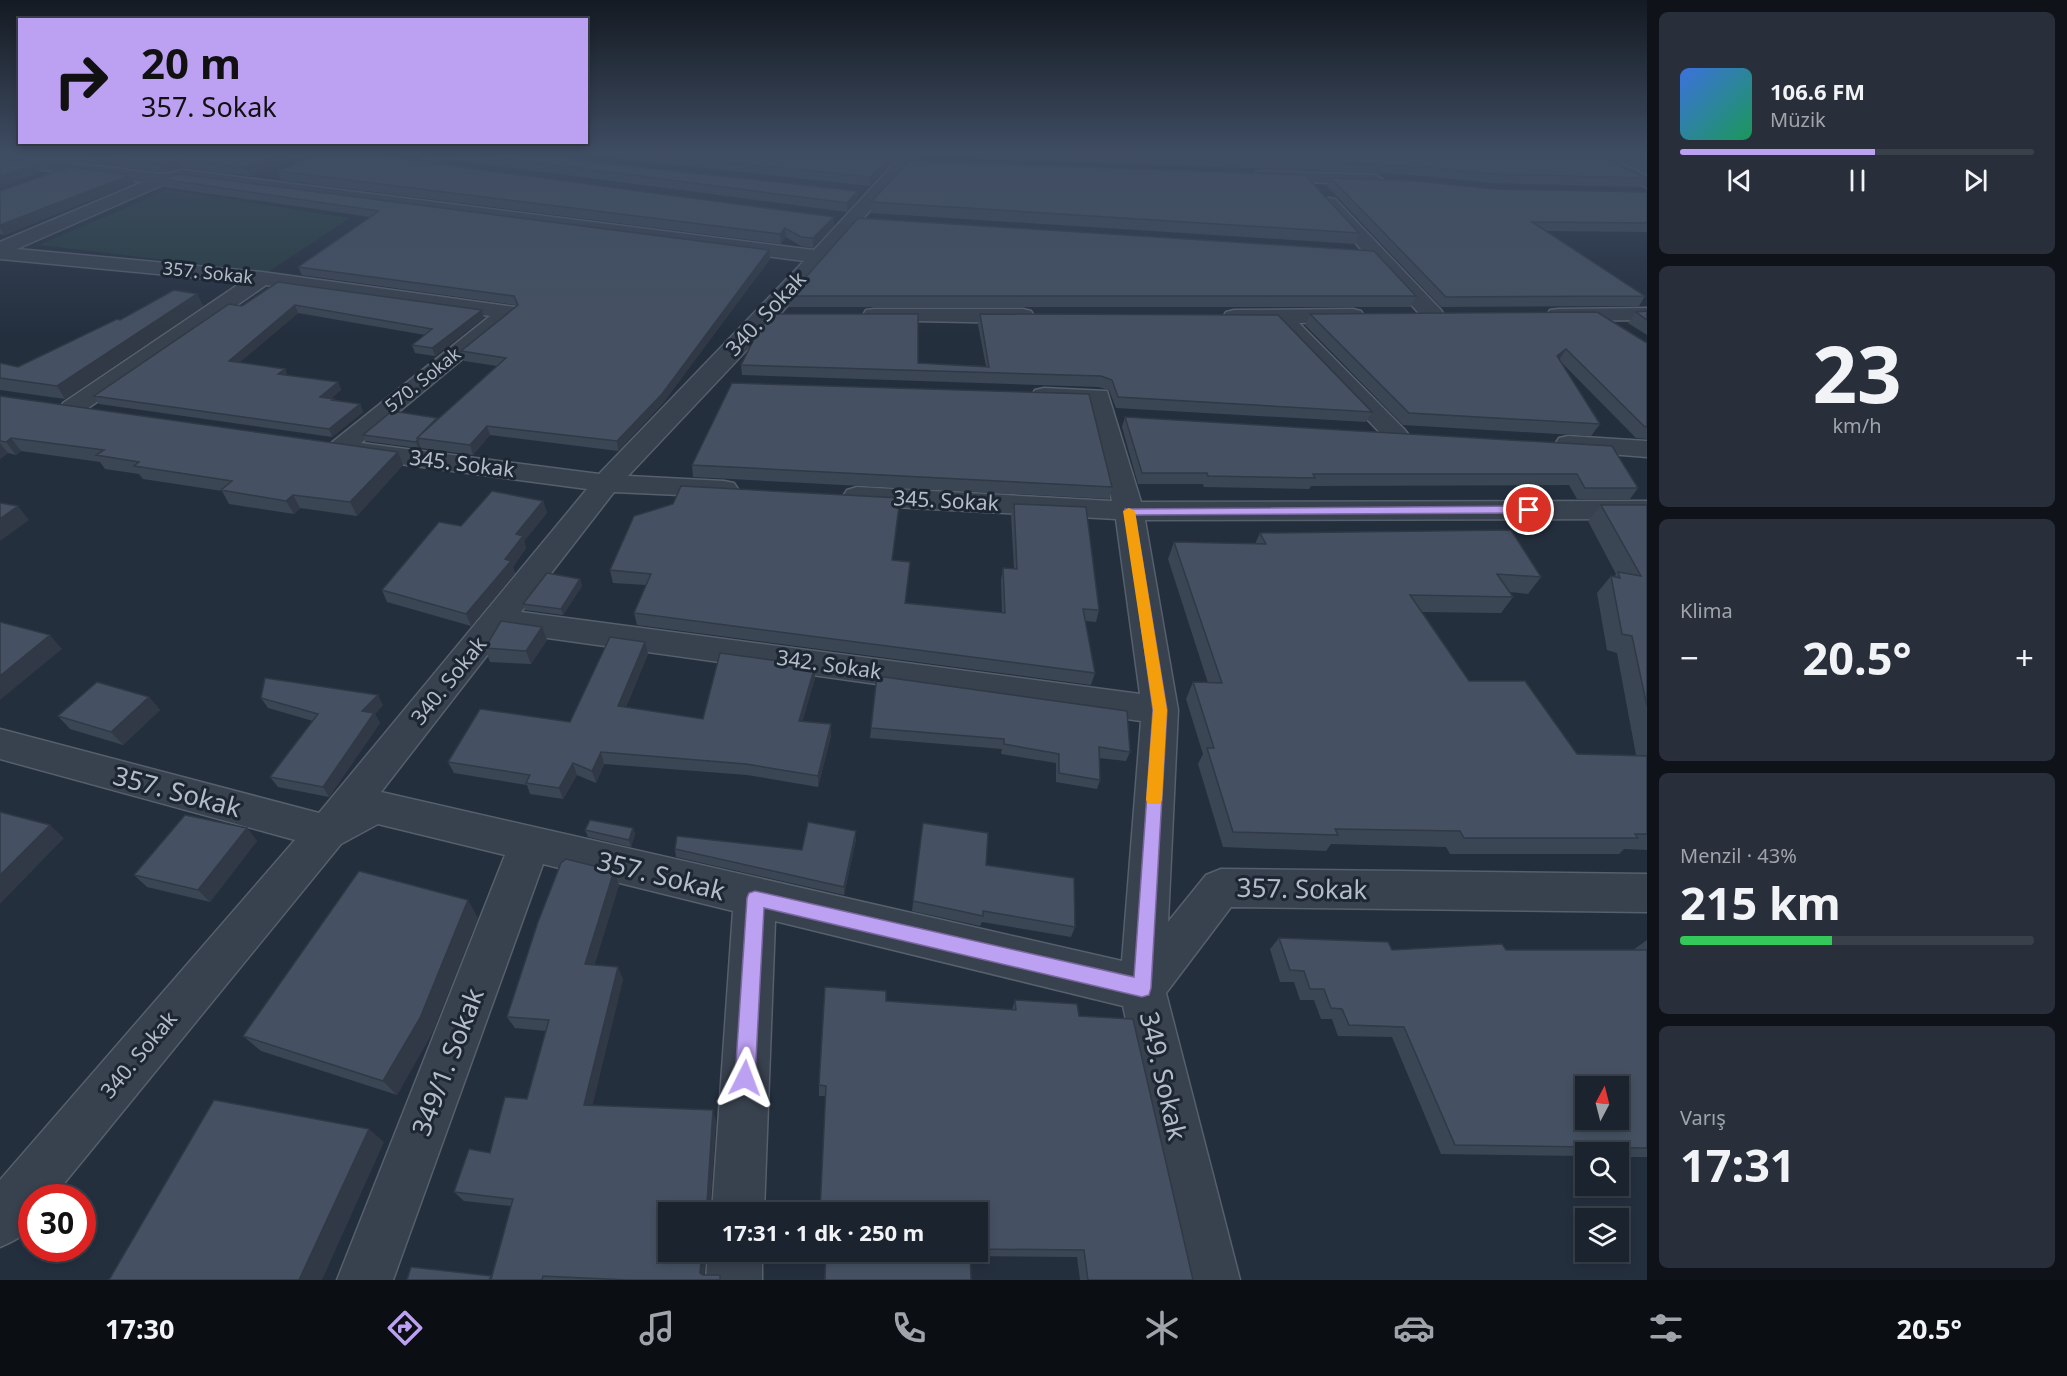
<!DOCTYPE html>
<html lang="tr">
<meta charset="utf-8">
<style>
body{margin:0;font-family:"Noto Sans",sans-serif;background:#282f3a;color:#f1f3f6;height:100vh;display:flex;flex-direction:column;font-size:22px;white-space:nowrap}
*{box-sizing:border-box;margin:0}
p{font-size:20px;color:#a0a4aa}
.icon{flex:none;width:33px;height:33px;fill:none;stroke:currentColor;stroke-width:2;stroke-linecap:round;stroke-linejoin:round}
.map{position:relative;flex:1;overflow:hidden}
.side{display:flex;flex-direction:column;gap:12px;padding:12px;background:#0f1319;width:420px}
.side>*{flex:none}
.top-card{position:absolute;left:18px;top:18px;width:570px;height:126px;border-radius:0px;box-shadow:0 3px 9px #0003,0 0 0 2px #39404a;background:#bca0f2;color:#111;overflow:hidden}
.needle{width:39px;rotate:7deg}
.fabs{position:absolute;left:1575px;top:1076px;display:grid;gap:12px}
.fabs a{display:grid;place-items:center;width:54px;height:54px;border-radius:0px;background:#1b232e;box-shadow:0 3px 9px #0003,0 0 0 2px #39404a;font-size:30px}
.speed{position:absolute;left:18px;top:1184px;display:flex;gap:12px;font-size:30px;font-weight:700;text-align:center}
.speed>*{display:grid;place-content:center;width:78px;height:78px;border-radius:50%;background:#1b232e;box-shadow:0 3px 9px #0003,0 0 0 2px #39404a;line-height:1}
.speed .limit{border:9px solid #d22;background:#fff;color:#111}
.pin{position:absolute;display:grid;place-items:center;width:51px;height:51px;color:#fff;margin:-26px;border:3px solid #fff;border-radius:50%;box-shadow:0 2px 6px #0007}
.me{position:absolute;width:66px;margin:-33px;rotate:3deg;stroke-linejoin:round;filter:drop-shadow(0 0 4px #0008)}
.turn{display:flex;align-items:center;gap:21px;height:126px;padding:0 24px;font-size:27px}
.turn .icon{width:78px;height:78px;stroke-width:2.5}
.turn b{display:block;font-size:42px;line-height:51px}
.big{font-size:45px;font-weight:700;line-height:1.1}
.side .widget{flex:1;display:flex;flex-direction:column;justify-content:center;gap:9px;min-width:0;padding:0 21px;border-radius:9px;background:#282f3a}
.side .dial{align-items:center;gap:0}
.dial b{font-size:78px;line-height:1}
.song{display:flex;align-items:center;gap:18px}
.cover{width:72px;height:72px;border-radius:9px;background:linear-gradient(135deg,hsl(220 70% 55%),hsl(150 70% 35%))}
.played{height:6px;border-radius:3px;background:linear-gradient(90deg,#bca0f2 55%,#39404a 55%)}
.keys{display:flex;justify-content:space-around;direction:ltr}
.heat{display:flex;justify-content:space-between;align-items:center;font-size:33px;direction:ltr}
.charge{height:9px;border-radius:4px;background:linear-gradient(90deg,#34c759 43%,#39404a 0)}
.trip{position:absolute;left:658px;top:1202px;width:330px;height:60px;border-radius:0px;background:#1b232e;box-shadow:0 3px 9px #0003,0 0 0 2px #39404a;font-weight:700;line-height:60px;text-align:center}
.tabs{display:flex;height:96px;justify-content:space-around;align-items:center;background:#0b0e12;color:#a0a4aa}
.tabs .icon{width:42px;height:42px}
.tabs .selected{color:#bca0f2}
.tabs b{font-size:27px;color:#f1f3f6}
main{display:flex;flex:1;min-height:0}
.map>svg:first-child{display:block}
</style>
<main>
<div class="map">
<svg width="1647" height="1280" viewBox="0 0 1647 1280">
<rect width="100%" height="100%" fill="#242f3e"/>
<path fill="#263c3f" d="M167,190l183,28 -82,54 -229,-27z"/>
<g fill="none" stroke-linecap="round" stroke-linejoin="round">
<g stroke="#565f6c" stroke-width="3">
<path id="minor" d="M429,154h17l-14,13h-12l-2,-3z
M903,154h16l-144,166 -147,156 96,5 10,2 4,6 -4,6 -10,2 -110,-5 -93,120 619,82 -24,-175 -259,-14 -10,-3 -4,-6 4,-6 10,-3 255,14 -24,-98 -53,-3 -3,-5 3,-5 9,-2 63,3 34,111 506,-1v18l-502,1 33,190 -10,212 38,-47 15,-6 426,5v38l-416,-5 -65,86 74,287h-56l-61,-274 -348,-85 -11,291h-52l21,-301 -190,-47 -150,416h-56l168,-425 -127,-31 -37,20 -288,353h-21c0,32 -2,37 -32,50v-67l295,-340 -295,-81v-30l319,84 268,-324 -232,-31c-10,-2 -17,-2 -26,-4l-4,-6 165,-132 -224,-31 -185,128 -9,2 -9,-2 -3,-5 3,-5 179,-121 -242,-23v-17l143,-60 -143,-17v-10l163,19 20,-4 631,80zM183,180l621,81 -205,213 -238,-31 158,-131 -3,-5 -8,-1 -246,-34 -245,-23 150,-66zM505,632l636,89 -19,240 -741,-169z
M1582,154h20l45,22v12z
M1262,171l114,4 8,5 -8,5 -120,-5 -2,-4 2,-4z
M1329,198l6,1 106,111 3,5 -3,5h-16l-102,-113 -3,-4 3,-4z
M1647,308v12l-89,1 -8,-1 -3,-5 3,-5 8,-1z
M874,309h149l8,2 3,5 -3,5 -8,2 -157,-3 -3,-5 3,-5z
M1353,309l8,2 3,5 -3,5 -62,2 105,106 4,5 -4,5 -9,3 -9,-3 -111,-116 -49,-1 -3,-5 3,-5 8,-2z
M1568,436l79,5v16l-88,-7 -4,-6 4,-6z
M708,1251h54v29h-56z"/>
</g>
<use href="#minor" fill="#38414e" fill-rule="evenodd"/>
</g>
<path fill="#3b4654" d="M7,154h299l-57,22 -66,-8 -20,4z
M408,154h492l-30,32 -296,-32 -5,3 3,3 286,31 -1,9 -10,12z
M919,154h679l47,24 -6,9 -149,-4 -78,-8 -106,-5 -386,-13z
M1606,154h41v20z
M277,171l557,46v9l-21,22 -12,-2 -15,-9 -5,7 -500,-64z
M1331,178l163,11 153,3v40l-101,-1 99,65 -6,10 -198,1 -114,-121z
M161,179l608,71 1,9 -107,144 -45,48 -128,-16 -17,20 -52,-7 -1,-2 -2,2 -53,-7 -2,-6 74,-17 1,2 59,-54 -33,-5 -3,-10 56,-45 -1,-1 -214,-30 -4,-8 72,-50 -206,-30z
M134,183l-130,52 -4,-1v-43z
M871,202l488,31 -4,11 -484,-31z
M278,282l206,36 -49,38 -20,-3 -3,-8 13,-10 -127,-22 -58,49 45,7 2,6 51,7 3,8 -10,8 3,1 1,1 25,4 3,8 -31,25 -233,-33 -5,-8 148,-90z
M197,294l6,12 -138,93 -65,-9v-27l18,4 102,-47z
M789,296h627l-5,11h-622z
M1647,311v24l-19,-12 8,-11z
M980,314l392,98 -6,10 -250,-14 -7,-18 -11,-3 -356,-12 -1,-10 177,-2 68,3 -8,-41z
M1310,314l337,29v96l-11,-1 -75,-76 39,62 -9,12 -188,-11 -98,-100z
M0,396l403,69 -46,51 -57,-8 -6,6 -65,-10 -7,-13 -79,-12 -4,-5 -34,-5 -5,-7 -79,-11 -5,4 -8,-2 -8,6z
M1125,417l487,29 26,42 -8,11h-53l-8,-14 -258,1 -2,3 -105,-2 -1,-3h-65l-16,-57z
M692,465l420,22 -3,12 -416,-22z
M900,498l-8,62 14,43 96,10 -1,-33 2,-12 11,1 -3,-53 3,-12 85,106 -3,12 -11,-1 10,52 -4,12 -454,-60 -3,-12 12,-28 -33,-2 -3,-13z
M543,501l4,12 -23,28 2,7 -13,19 2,6 -44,53 -84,-24 -5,-12 79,-64z
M1601,505h46v345l-23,-1 -5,5h-169l-4,-7 -115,-3 -5,7 -103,-4 -25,-83 5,-10 -17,-55 7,-17 15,1 -40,-124 6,-17 81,2 5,-11 281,44 -13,17 -18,-2 3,5 -12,16 -79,-1 47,69 108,73 59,1 -19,-102 -10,-3 -10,-57 14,-17 3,1 2,-3 -28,-53z
M580,579l2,7 -19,29 -38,-5 -2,-6z
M542,627l5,13 -16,24 -41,-2 -5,-14z
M648,654l-22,53 77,12 112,-53v12l-13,44 29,14 -13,51 -71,-12 -143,-11 -8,19 -19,-8 -14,24 -33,-5 -3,-9 -73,-12 -6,-11 122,-40z
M877,676l253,76 -4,9 -27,-3 1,22 -3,9 -41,-7v-19l-55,-9 1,-5 -132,-11z
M149,697l11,13 -37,35 -53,-16 -12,-13z
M261,698l122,7 -8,9 5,9 -51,74 -51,-10 -8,-10 43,-56 -45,-13z
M923,823l63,42 89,62 -4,10 -89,-15 -2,4 -68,-15z
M247,828l10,13 -47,61 -63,-15 -13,-12z
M633,828l2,6 -4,13 -43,-10 -3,-7z
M856,831v8l-12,56 -168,-38 -1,-8 127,1z
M614,871l5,14 -25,80 29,14 -31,127 124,15 -6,85h17l2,6h-60l37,39 -2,24h16l2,5h-315l84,-3 20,-71 -47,-5 -10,-9 36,-39 37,-54 19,-68 -31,-3 -8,-11z
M478,918l-46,115 -35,62 -136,-44 -18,-15z
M1279,938l113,12h241l14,-10v217h-29v-5h-32v4l-145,-2 -49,-117 -54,-1 -6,-17h-11l-7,-19h-14l-6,-18h-14l-10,-33z
M1015,1000l64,16 114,264h-113l-3,-23 -107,-1 -144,-5h152v-39l-152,-116h-7v-11l67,-84 126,9z"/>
<path fill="#303945" d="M281,154h25l-57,22 -4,-9z
M563,154h11l-10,6z
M893,154h7l-30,32v-9z
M179,159l4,9 -20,4 -4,-9z
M36,164l5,8 -41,15v-11z
M130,175l4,8 -130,52 -4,-7v-3z
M858,191l-1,9 -10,12v-9z
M834,217v9l-21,22v-10z
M785,228l1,9 -5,7 -1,-10z
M769,250l1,9 -107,144 -45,48 -1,-10z
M197,294l6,12 -138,93 -8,-13z
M295,305l3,8 -65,55 -4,-7z
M482,310l2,8 -49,38 -3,-8z
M1566,349l-7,11 -2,-4z
M285,369l3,7 -10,-2z
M338,382l3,8 -17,15 -4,-8z
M360,404l3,8 -31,25 -3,-8z
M487,426l3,9 -17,20 -3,-10z
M11,438l10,13 -5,4 -10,-13z
M418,439l2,7 -2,2 -2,-6z
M0,443l8,10 -8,6z
M398,452l5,13 -46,51 -7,-14z
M293,495l7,13 -6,6 -8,-13z
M900,498l-1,12 -8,62 1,-12z
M543,501l4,12 -23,28 2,7 -13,19 2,6 -44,53 -5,-12 39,-55 11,-25z
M18,506l11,14 -29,21v-22z
M580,579l2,7 -19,29 -2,-6z
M542,627l5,13 -16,24 -5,-13z
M50,635l12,14 -62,51v-24z
M645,642l3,12 -27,64 -3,-12z
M815,666v12l-16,55v-12z
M378,695l5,10 -8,9 5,9 -51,74 -6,-10 39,-76z
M149,697l11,13 -37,35 -12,-13z
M831,724v12l-13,51v-11z
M601,752l3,12 -8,19 -4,-12z
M573,763l4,12 -14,24 -4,-11z
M50,825l14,13 -64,66v-29z
M247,828l10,13 -47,61 -12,-12z
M633,828l2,6 -4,13 -2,-7z
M856,831v8l-12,56v-8z
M614,871l5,14 -28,92 -6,-13z
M468,900l10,18 -46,115 -35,62 -14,-14z
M618,967l5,12 -33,137 -6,-11z
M713,1110l3,11 -6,91 -3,-9z
M369,1129l15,13 -62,138h-23z
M702,1251h4l-2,29 -4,-7z"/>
<path fill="#455162" stroke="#303945" stroke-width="1.5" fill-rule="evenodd" d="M74,154h207l-36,13 -66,-8 -20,4z
M321,154h42l471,63 -21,21 -12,-1 -16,-9 -5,6 -503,-63z
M469,154h95l8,6 286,31 -11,12z
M649,154h244l-23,23z
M1071,154h527l47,24 -151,-4 -78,-8 -107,-5z
M1628,154h19v9z
M0,160l36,4 -36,12z
M909,161l396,14 54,58 -488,-31z
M69,167l61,8 -130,50v-34z
M179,174l590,76 -107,144 -45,47 -130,-15 -17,19 -53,-7 89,-80 -45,-7 57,-46 -4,-9 -216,-29 81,-56 -218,-32z
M1331,178l85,3 78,8 153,3v31l-115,-1 113,74 -199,1z
M858,218l516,33 42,45h-627z
M278,282l204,28 -50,38 -20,-3 20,-16 -137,-24 -66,56 56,8 -7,5 60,8 -18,15 14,2 -2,1 28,4 -31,25 -235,-33 135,-92 13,2z
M174,290l23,4 -140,92 -57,-8v-15l18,4 99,-48 3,1z
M1647,311v9l-11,-8z
M1597,312l50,31v84l-3,-1 -78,-77 -9,7 43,68 -191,-11 -99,-99z
M774,314h144v49l71,4 -9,-53 298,1 94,97 -254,-15 -6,-17 -11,-4 -360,-11 18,-36z
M732,383l357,11 23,93 -420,-22z
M0,396l398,56 -48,50 -57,-7 -7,6 -65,-11 11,-9 -98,-15 5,-4 -43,-7 8,-5 -93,-12 -5,4 -6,-1z
M392,411l45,7 -20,20 1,1 -2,3 -53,-7z
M1125,417l487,29 26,42h-53l-8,-14h-264l2,4 -107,-2 -1,-3h-65z
M681,486l219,12 -8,62 18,2 -5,41 100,10 -2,-45 14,1 -3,-65 72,3 13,103 -16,-1 12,64 -461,-60 17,-39 -41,-4 24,-54 39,-12z
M492,491l51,10 -27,33 7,2 -18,23 6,2 -45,53 -84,-24 57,-68 22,4z
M0,503l18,3 -18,13z
M1601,505h46v201l-15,-70 -10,-2 -11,-58 9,2 -2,-6 23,4z
M1511,530l30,47 -44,-3 16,23 -103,-2 59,86h56l52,73 70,2v78h-12l3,4h-174l-4,-7 -125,-2 3,6 -105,-3 -26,-84h7l-21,-66 29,1 -48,-141 92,2 -6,-11z
M547,573l33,6 -19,30 -38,-5z
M501,621l41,6 -16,24 -41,-3z
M0,622l50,13 -50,41z
M610,637l35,5 -27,64 85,13 17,-66 95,13 -16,55 32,3 -13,52 -72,-12 -145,-12 -9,19 -19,-8 -14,25 -33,-5 4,-8 -82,-13 32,-53 90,13z
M877,676l250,35 3,41 -31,-5 1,33 -41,-7v-19l-55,-10v-5l-133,-11z
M265,678l113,17 -16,16 12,2 -51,74 -53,-10 48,-63 -57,-16z
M97,682l52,15 -38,35 -53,-16z
M0,812l50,13 -50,50z
M185,815l62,13 -49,62 -64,-15z
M590,820l43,8 -4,12 -44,-10z
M808,822l48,9 -12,56 -169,-38 2,-13 125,14z
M923,823l65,10 -2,32 88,13 1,49 -92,-16v5l-70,-15z
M566,859l48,12 -29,93 33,3 -34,138 129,5 -6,93 2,3h18l-1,6h-57v39h33l-2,22 3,2h17v5h-93l-84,-4 -1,4h-51l22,-81 -59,-7 15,-43 21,4 15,-56 22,2 22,-79 -42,-3 31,-95 23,-59z
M359,871l109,29 -48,118 -37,63 -140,-45z
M1279,938l109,4 4,8 110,-6 4,6h141v198l-192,-3 -51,-118 -55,-2 -7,-16 -11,-1 -7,-19h-14l-6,-18 -14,-1zM1586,1086h32v33h-32z
M825,987l61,4v10l130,9 -1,-10 62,4 2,12 54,3 60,261h-105l-4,-30 -106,-1v-37h-158l6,-126 -7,-1z
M214,1100l155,29 -70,151h-190z
M826,1251h144l1,29h-146z
M411,1267l80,9 -2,4h-82z"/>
<linearGradient id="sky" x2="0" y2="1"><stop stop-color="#141a22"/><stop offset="0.46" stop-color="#3f4d63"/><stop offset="1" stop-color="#3f4d63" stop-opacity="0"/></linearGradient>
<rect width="1647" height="333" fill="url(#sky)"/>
<path fill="#bca0f2" stroke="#7a689d" stroke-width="1.5" d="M1529,506l4,2v5l-398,2 32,195 -16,278 -2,7 -7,2 -378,-89 -9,170 -3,7 -7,3 -7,-3 -3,-7 12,-180 2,-5 6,-2 379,86 19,-267 -28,-201z"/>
<path fill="#f59e0b" d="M1129,508l6,3 32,199 -5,90 -2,4h-11l-3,-4 7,-90 -30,-199z"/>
<g text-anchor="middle" stroke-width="6" stroke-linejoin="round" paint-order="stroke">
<g font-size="18" fill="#b4bcc9" stroke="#1d2633">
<text transform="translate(208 273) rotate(6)" y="6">357. Sokak</text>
<text transform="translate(423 380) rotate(-39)" y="6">570. Sokak</text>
</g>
<g font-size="21" fill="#b4bcc9" stroke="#1d2633">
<text transform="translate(766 314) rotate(-47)" y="7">340. Sokak</text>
<text transform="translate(462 464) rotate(7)" y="7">345. Sokak</text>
<text transform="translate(946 501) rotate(3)" y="7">345. Sokak</text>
<text transform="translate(829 665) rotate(8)" y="7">342. Sokak</text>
<text transform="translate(449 681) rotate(-51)" y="7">340. Sokak</text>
<text transform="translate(139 1055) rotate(-50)" y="7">340. Sokak</text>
</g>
<g font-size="26" fill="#b4bcc9" stroke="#1d2633">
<text transform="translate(177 792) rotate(15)" y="9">357. Sokak</text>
<text transform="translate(661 876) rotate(14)" y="9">357. Sokak</text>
<text transform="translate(1302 889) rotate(1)" y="9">357. Sokak</text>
<text transform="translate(448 1062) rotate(-69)" y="9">349/1. Sokak</text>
<text transform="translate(1163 1076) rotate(77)" y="9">349. Sokak</text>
</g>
</g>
</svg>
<div class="fabs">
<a><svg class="needle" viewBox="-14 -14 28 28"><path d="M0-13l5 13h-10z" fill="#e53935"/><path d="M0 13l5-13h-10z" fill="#a0a4aa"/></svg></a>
<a><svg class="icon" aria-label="search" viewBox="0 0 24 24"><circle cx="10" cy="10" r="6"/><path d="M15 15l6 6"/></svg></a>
<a><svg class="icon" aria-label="layers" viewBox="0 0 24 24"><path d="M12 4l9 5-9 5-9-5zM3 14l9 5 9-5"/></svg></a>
</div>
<div class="speed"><div class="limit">30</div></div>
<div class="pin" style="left:1529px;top:510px;background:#d93025"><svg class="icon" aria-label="arrive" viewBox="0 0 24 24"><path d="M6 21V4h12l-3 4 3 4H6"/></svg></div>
<svg class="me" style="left:745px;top:1078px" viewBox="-20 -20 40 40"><path d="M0-17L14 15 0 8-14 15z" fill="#bca0f2" stroke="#fff" stroke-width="4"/></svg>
<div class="trip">17:31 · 1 dk · 250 m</div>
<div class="top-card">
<div class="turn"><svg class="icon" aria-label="right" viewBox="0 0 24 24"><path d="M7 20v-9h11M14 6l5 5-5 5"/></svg><div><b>20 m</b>357. Sokak</div></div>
</div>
</div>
<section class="side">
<div class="widget">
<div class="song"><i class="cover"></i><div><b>106.6 FM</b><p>Müzik</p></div></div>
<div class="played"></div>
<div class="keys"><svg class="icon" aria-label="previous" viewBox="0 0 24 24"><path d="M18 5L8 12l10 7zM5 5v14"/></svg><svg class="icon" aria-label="pause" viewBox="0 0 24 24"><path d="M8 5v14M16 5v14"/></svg><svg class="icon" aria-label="next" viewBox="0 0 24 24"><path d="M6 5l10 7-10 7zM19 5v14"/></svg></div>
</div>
<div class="widget dial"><b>23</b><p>km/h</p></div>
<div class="widget"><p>Klima</p>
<div class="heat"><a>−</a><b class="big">20.5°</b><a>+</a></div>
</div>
<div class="widget"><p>Menzil · 43%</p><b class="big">215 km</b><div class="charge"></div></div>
<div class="widget"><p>Varış</p><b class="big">17:31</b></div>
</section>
</main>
<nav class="tabs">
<b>17:30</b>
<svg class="icon selected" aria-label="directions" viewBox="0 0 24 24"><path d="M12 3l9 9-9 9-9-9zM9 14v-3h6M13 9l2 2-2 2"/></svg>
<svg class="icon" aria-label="music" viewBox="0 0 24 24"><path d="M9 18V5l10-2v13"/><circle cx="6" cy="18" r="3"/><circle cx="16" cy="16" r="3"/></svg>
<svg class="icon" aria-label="phone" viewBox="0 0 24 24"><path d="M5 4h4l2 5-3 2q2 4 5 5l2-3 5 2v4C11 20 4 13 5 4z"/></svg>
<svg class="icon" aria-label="climate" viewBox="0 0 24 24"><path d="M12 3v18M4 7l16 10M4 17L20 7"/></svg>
<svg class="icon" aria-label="car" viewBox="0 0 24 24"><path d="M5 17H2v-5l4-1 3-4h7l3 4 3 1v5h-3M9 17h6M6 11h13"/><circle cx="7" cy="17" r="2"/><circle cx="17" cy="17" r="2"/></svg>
<svg class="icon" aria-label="filters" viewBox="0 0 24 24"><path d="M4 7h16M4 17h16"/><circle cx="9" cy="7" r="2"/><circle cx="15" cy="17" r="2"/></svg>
<b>20.5°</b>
</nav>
